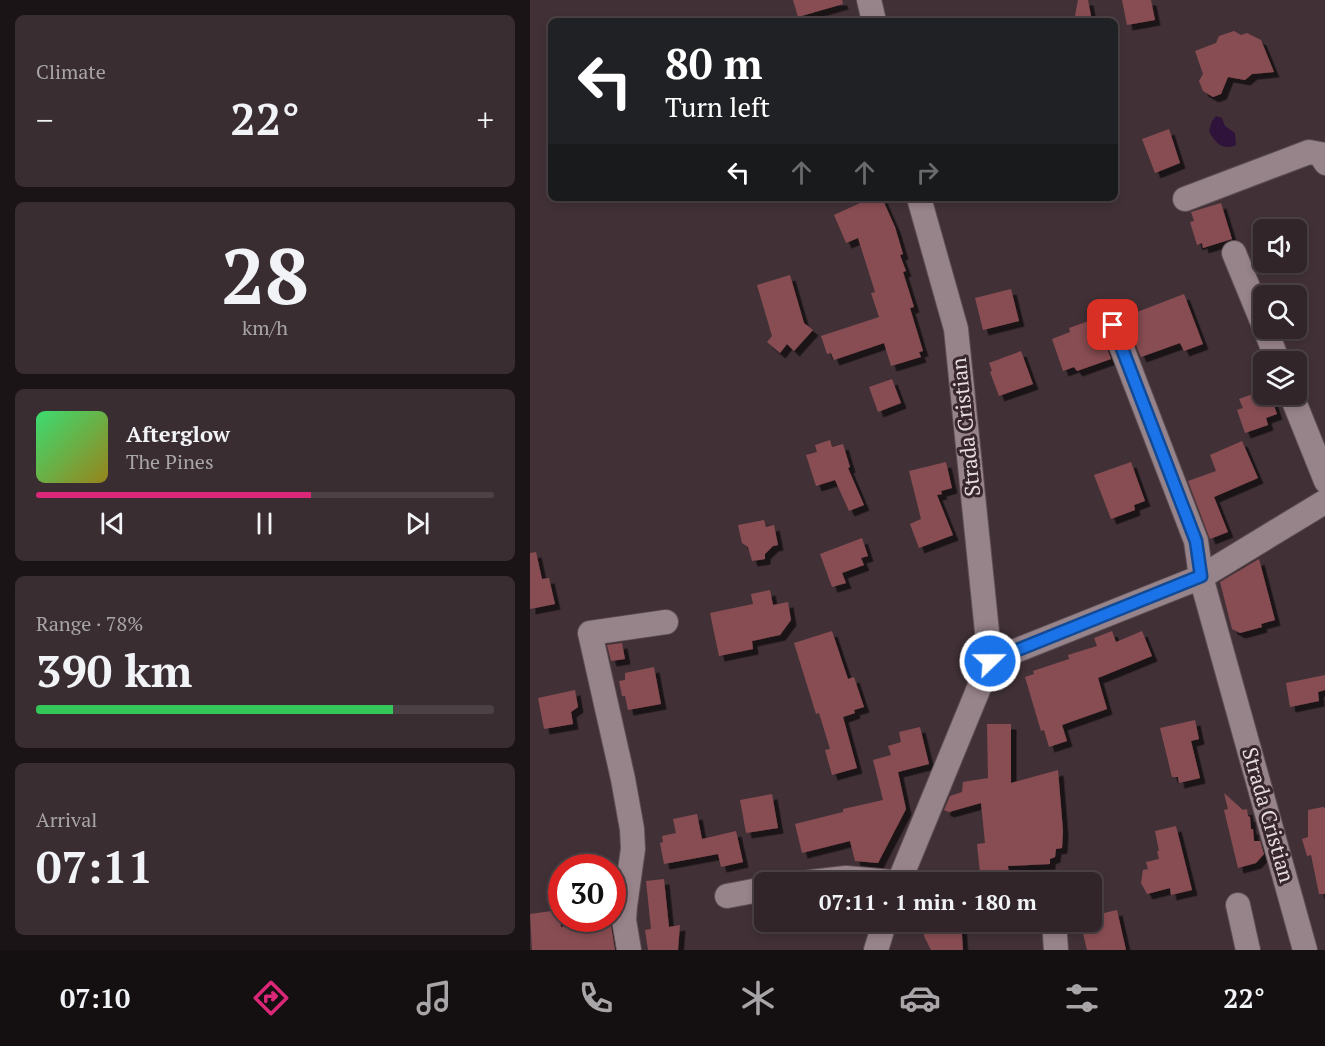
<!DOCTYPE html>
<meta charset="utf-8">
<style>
body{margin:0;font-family:"PT Serif",serif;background:#392d31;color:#f1f3f6;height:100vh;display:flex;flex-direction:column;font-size:22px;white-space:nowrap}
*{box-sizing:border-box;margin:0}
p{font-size:20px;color:#a8a5a8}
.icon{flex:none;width:33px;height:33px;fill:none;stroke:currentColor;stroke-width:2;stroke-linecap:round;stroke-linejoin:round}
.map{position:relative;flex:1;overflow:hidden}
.sheet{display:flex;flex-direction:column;gap:15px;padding:15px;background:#1b1417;width:530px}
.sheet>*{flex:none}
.top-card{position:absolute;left:18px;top:18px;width:570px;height:183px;border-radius:9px;box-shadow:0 3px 9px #0003,0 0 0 2px #4c4246;background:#202124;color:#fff;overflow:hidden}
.tools{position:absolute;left:723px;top:219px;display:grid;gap:12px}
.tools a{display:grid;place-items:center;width:54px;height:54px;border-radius:9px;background:#312529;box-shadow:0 3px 9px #0003,0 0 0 2px #4c4246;font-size:30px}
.speed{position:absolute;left:18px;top:854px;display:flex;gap:12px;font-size:30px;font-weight:700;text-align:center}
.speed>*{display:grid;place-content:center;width:78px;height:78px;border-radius:50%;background:#312529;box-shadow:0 3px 9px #0003,0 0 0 2px #4c4246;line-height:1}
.speed .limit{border:9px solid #d22;background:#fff;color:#111}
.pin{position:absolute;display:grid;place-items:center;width:51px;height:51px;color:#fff;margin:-26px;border-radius:12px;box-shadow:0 3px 9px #0006}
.me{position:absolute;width:66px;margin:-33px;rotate:68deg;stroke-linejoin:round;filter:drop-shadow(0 0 4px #0008)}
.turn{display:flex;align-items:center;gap:21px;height:126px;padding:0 18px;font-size:27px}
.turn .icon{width:78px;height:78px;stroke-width:2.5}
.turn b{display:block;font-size:42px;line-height:51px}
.lanes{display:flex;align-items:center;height:57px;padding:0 18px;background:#0003;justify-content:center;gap:30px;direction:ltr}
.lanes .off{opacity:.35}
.big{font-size:45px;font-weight:800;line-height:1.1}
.sheet .widget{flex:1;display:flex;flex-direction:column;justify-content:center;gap:9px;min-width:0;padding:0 21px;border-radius:9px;background:#392d31}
.sheet .dial{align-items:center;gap:0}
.dial b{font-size:78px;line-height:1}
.song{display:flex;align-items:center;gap:18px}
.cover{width:72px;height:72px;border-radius:9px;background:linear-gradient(135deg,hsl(140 70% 55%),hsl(50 70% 35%))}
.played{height:6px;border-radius:3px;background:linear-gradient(90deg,#db2777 60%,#4c4246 60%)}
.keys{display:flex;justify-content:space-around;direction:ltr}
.heat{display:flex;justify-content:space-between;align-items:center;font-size:33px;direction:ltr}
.charge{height:9px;border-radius:4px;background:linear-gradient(90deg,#34c759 78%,#4c4246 0)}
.trip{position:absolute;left:224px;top:872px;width:348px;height:60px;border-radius:9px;background:#312529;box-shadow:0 3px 9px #0003,0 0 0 2px #4c4246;font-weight:800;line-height:60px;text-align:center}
.dock{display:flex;height:96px;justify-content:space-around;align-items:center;background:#140f10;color:#a8a5a8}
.dock .icon{width:42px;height:42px}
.dock .active{color:#db2777}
.dock b{font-size:27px;color:#f1f3f6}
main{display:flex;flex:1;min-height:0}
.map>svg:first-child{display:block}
</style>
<main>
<section class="sheet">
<div class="widget"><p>Climate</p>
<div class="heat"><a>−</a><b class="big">22°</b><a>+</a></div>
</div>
<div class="widget dial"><b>28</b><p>km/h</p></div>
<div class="widget">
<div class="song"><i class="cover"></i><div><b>Afterglow</b><p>The Pines</p></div></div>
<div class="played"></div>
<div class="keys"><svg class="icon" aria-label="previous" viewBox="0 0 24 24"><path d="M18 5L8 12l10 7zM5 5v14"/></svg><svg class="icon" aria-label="pause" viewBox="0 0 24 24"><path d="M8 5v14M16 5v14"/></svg><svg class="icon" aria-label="next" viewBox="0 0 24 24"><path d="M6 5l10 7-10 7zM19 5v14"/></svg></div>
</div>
<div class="widget"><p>Range · 78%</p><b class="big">390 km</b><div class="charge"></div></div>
<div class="widget"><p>Arrival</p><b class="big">07:11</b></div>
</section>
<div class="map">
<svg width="796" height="950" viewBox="0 0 796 950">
<defs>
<filter id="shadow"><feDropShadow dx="5.5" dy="5.5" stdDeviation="0" flood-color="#0009"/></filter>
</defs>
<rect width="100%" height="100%" fill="#413137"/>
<path fill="#2f133b" d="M686,116l6,2 3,8 10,7 1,12c-13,6 -21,-2 -27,-14l3,-10z"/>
<path fill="#884d52" filter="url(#shadow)" d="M263,0h49l1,4 -45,13z
M548,0h10l4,21h-18z
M592,0h29l4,20 -28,5z
M704,31l7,4 6,-2 14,7 13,32 -22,2 -7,6 -17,-3 -7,17 -8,3 -10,-6 -4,-10 4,-7 -8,-23 21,-8 3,-7z
M639,129l11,34 -25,10 -13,-34z
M341,198h11l13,29 8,27 -3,1 6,16 -3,1 11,35 -4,1 13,43 -4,1 2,5 -30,9 -7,-23 -50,17 -3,-7 -4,1 -6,-18 58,-19 -8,-24 4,-1 -17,-54 -12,5 -12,-28z
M691,203l11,36 -29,9 -1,-5 -5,2 -7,-23 4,-1 -3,-9z
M260,275l14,48 9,7 -19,21 -7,-7 -7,9 -13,-11 5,-6 -15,-51z
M481,289l8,32 -36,9 -8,-32z
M654,294l19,50 -19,7 -4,-8 -39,14 -17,-40z
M564,319l3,8h2l12,32 -34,12 -3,-4 -11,4 -11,-32 18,-7 -1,-4z
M491,351l12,33 -34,12 -9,-24 2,-1 -3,-8z
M362,379l9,24 -23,9 -9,-25z
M734,390v4h6l7,20 -11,4 2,7 -23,8 -8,-23 6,-2 -4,-9z
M300,440l2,7 11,-3 7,23 -2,1 16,37 -15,6 -14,-31 -19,6 -10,-31 11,-3 -2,-7z
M712,441l16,37 -44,19 14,35 -18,7 -22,-58 28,-10 -6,-16z
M416,462l6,26 -11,3 1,3 -5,1 16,40 -34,13 -9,-24 11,-5 -12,-48z
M601,462l14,39 -11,4 1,5 -24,9 -17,-44z
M234,520l2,7 8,-2 4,20 -5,1 -8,8v5l-13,2 -4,-14 -6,-4 -4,-18z
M332,538l6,18 -7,2 3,7 -22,8 4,10 -14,4 -12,-33z
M6,552l6,27 7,-1 6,26 -25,5v-56z
M729,559l16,61 -14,4 1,3 -22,6 -8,-4 -12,-47z
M240,590l3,15 15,-3 3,18 -11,15 -28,6 1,8 -34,7 -9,-43 43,-9 -2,-10z
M302,631l16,48 6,-2 10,30 -10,3 1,3 -12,4 14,51 -25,7 -7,-25 5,-1 -11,-36 -3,1 -22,-71z
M582,631l4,11 26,-11 10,25 -54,22 9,31 -45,16 5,16 -18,6 -5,-17 -3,1 -16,-54 9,-3 -1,-3 36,-12 -1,-4 29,-9 -3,-8z
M92,643l3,16 -14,2 -4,-16z
M124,667l7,37 -33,6 -3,-14h-3l-3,-15 6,-1v-7z
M795,675v15l-7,2 1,9 -29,6 -4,-24z
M45,690l3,17 -7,5 2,12 -29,5 -6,-31z
M665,720l4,19 -8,2 9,37 -21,5 -1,-6h-6l-12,-49z
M457,724h24v59l47,-13 5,61 -1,17 -6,1 -1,8 -5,2v5l-42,2 2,16h-29l-4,-38 8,-1 -4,-40 -32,9 -5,-2 6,-14 12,-4 1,-10 25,-4z
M390,727l9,37 -31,8 8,37 -28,54 -23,-2 -5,-20 -48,12 -7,-29 48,-12v-3l40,-9 -10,-40 18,-5 -3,-9 13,-4 -2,-10z
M694,793l19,17 4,-1 1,7 2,1 1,12h2l1,12h6l4,13 -8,9 -18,5 -14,-58 4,-1z
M242,794l6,34 -32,5 -6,-33z
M793,807l2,1v86h-6l-8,-39 -4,1 -5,-17 6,-2v-27z
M167,814l5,25 34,-8 7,31 -22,5 -3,-13 -54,10 -4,-21 3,-1 -1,-6 14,-3 -3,-14z
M646,826l16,64 -21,5 -1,-7 -23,6 -6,-11 2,-13 5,-1 -2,-7 13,-3 -2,-8h2l-4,-20z
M134,879l5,48 11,-2 -2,25h-30l-3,-20 6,-1 -5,-48z
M29,910l2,17 49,-8 5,31h-83l-2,-36z
M587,910l9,40h-39l-7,-29h11v-5z
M393,921h38l2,29h-32l-7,-14z"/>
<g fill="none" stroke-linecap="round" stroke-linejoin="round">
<g stroke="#5d4f54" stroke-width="26">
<path id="minor" d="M339,0l5,21
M655,199l124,-47 11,2 6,9
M704,253l30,73
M583,325l83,216 5,36 104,373
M735,328l13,34
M761,394l35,87
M460,661l211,-84 125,-76
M281,882l35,-4 45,4
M369,882l91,-221 -34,-332 -37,-131
M197,896l37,-7
M708,905l10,45
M524,921l2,29
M99,950l-5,-30 1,-14 8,-57 -1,-20 -9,-50 -33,-146 76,-11
M346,950l9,-29"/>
</g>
<use href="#minor" stroke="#97838a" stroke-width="24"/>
</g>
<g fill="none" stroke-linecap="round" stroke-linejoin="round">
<g stroke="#114b97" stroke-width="15">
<path id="route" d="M460,661l211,-85 -5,-35 -83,-216"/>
</g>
<use href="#route" stroke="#1a73e8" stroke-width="10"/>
</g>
<g text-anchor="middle" stroke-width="6" stroke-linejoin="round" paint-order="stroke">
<g font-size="21" fill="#e6dbdf" stroke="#37272d">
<text transform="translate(436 427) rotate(-96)" y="7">Strada Cristian</text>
<text transform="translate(738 815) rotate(74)" y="7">Strada Cristian</text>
</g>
</g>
</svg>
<div class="tools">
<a><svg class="icon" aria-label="sound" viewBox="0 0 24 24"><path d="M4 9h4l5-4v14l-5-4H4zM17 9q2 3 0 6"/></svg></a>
<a><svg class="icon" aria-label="search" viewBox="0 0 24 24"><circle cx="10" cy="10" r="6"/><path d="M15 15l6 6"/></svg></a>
<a><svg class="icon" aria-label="layers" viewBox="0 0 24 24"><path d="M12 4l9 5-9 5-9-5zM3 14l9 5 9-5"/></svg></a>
</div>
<div class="speed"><div class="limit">30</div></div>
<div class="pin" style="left:583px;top:325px;background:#d93025"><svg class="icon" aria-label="arrive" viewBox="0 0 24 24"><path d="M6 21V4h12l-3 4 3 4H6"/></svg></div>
<svg class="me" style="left:460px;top:661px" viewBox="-20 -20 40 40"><circle r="17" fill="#1a73e8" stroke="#fff" stroke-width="3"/><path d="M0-11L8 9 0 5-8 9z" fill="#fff"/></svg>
<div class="trip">07:11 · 1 min · 180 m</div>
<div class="top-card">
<div class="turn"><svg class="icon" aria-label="left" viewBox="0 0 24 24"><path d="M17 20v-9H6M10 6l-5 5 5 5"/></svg><div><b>80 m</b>Turn left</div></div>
<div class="lanes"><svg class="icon" aria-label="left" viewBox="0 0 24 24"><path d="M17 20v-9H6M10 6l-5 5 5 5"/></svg><svg class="icon off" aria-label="ahead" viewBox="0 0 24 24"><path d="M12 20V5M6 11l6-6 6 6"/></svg><svg class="icon off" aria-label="ahead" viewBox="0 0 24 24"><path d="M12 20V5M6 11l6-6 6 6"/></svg><svg class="icon off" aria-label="right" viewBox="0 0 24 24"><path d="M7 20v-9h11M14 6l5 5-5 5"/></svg></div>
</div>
</div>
</main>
<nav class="dock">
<b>07:10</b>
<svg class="icon active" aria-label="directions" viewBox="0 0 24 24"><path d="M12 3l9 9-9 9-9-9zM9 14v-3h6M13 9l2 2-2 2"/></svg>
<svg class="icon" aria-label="music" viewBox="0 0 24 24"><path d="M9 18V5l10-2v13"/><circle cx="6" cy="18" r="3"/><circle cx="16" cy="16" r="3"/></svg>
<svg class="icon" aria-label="phone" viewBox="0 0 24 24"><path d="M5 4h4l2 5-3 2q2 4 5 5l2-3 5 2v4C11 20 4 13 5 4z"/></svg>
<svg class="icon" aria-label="climate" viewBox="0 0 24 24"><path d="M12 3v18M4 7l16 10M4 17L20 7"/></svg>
<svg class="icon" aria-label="car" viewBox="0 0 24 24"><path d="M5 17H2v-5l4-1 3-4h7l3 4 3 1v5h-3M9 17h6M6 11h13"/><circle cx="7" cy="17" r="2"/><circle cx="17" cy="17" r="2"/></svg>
<svg class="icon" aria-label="filters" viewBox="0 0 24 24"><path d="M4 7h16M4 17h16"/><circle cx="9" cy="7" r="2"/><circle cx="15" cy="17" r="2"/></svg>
<b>22°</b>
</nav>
